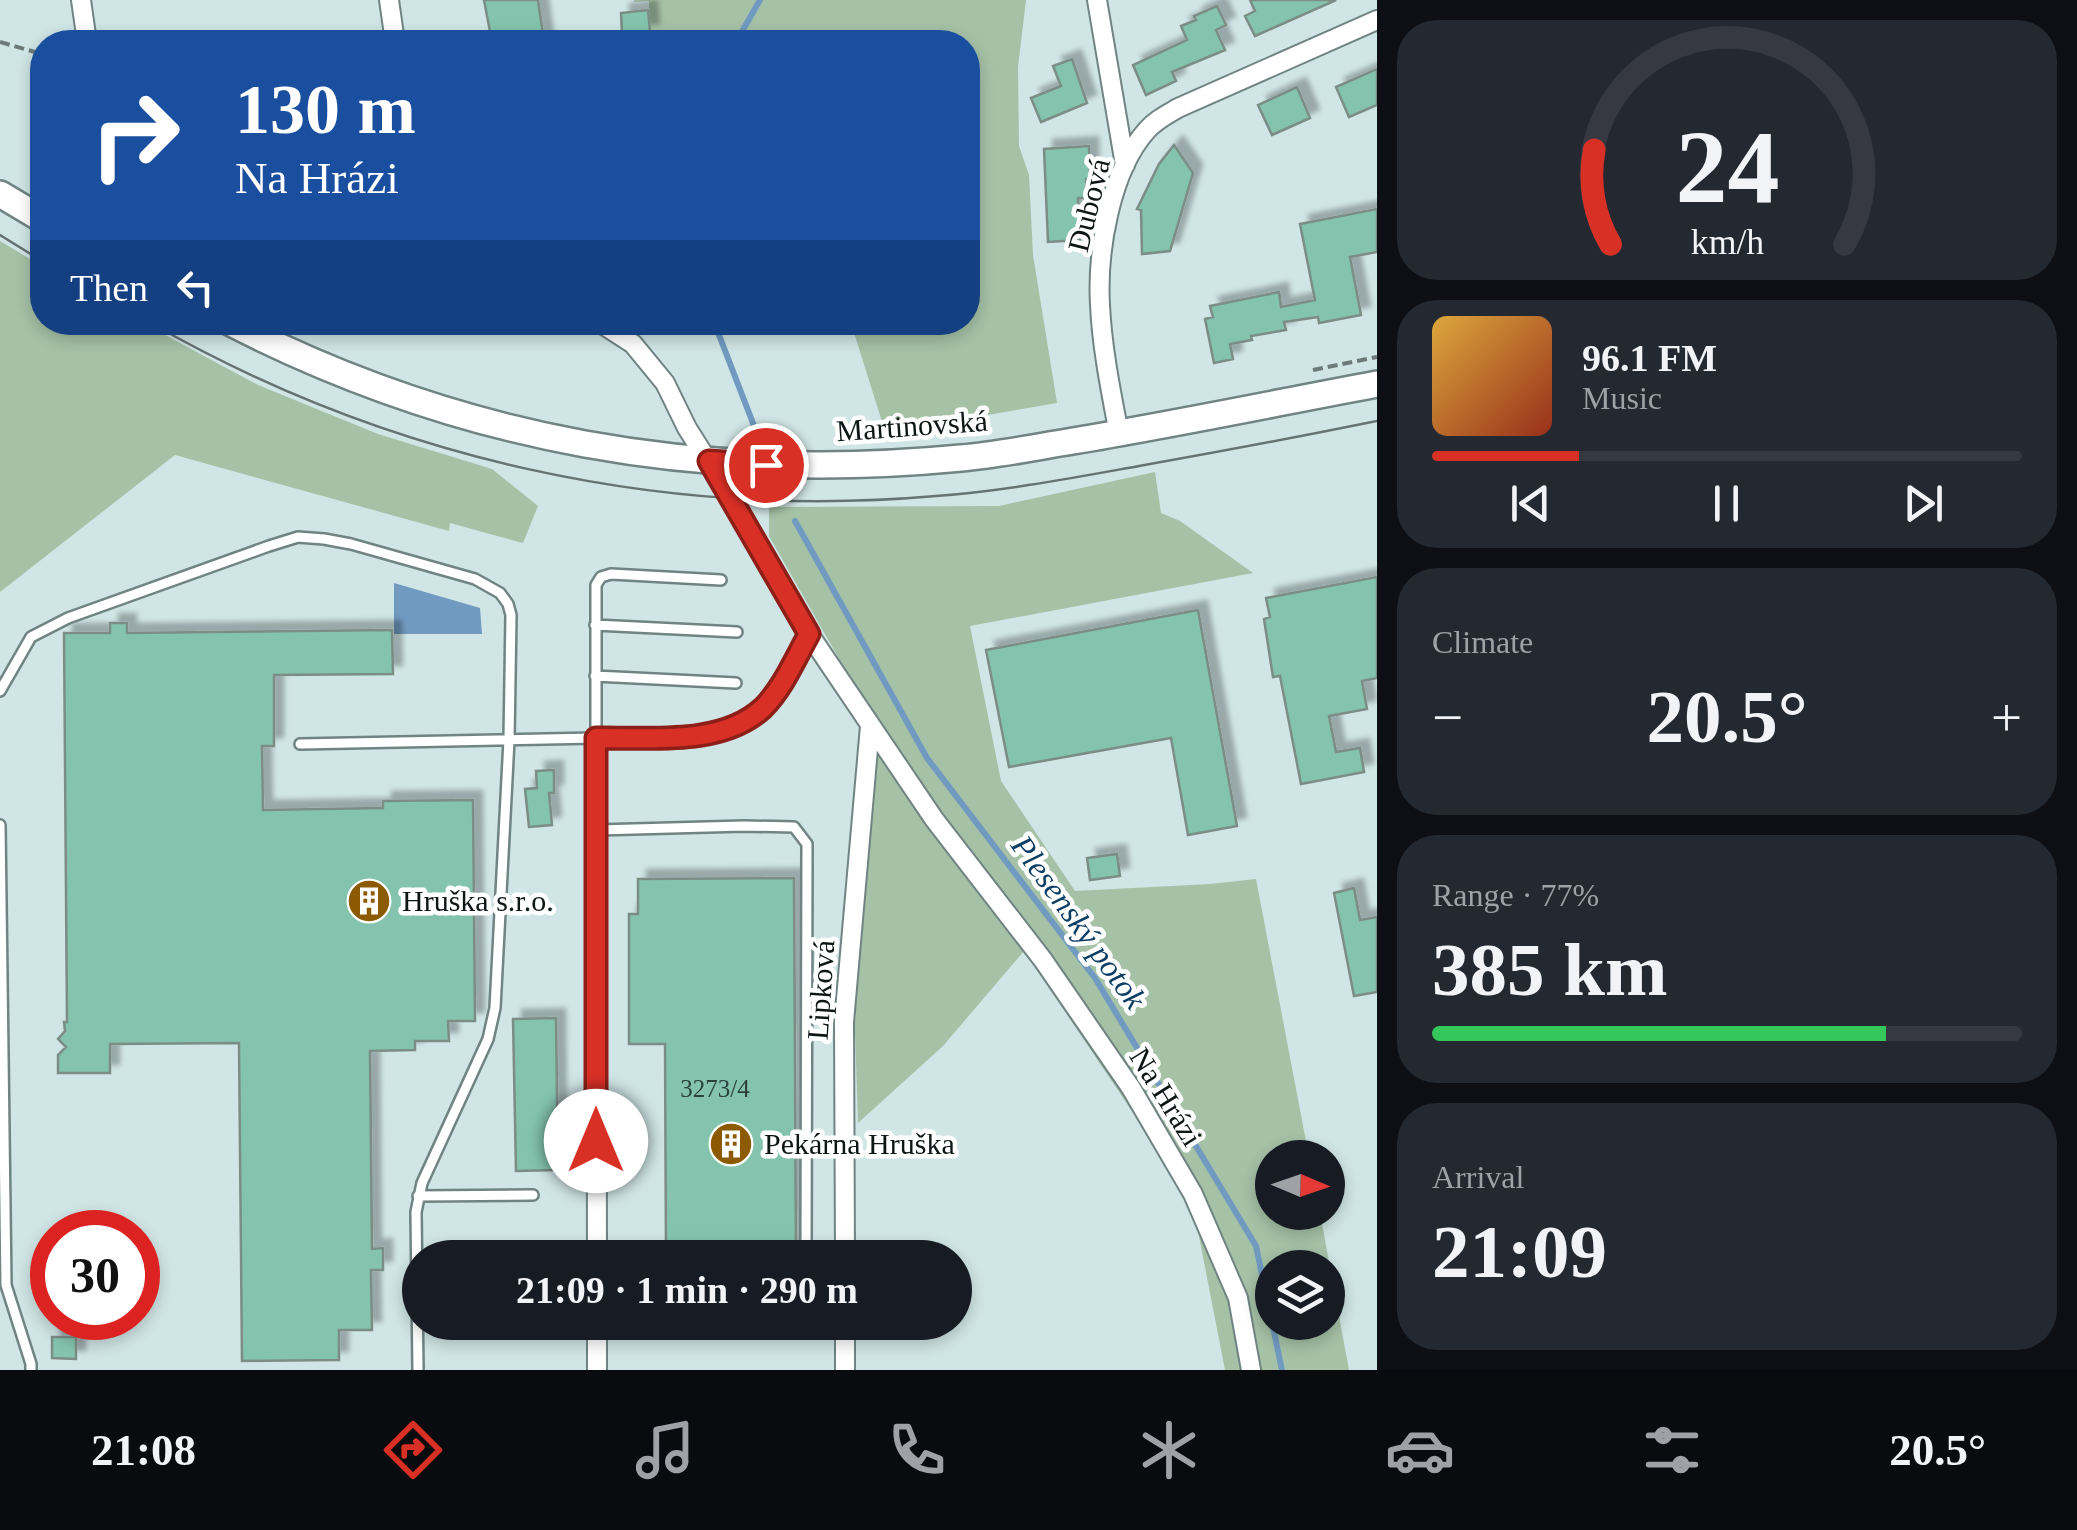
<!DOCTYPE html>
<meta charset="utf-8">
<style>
body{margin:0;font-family:Georgia,serif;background:#242831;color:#f1f3f6;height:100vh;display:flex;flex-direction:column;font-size:38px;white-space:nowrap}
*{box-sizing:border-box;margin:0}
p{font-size:32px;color:#9ea1a6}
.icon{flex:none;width:55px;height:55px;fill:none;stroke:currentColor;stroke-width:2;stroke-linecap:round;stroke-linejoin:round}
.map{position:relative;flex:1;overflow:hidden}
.drawer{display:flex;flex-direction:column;gap:20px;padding:20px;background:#0d0f14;width:700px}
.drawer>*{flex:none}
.hud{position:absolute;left:30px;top:30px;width:950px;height:305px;border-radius:40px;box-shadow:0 5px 15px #0003;background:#1a4fa0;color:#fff;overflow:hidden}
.needle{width:65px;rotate:92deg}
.controls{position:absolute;left:1255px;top:1140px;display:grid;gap:20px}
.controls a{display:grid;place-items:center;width:90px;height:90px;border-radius:50%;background:#171b24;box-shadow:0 5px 15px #0003;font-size:50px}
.speed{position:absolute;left:30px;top:1210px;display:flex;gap:20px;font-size:50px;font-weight:700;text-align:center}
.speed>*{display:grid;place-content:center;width:130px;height:130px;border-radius:50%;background:#171b24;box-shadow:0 5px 15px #0003;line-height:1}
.speed .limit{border:15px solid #d22;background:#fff;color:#111}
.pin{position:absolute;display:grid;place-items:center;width:85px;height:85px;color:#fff;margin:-42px;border:5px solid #fff;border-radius:50%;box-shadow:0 2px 10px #0007}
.me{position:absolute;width:110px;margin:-55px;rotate:0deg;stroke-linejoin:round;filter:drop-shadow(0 0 8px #0008)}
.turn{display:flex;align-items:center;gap:35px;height:210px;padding:0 40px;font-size:45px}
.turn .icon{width:130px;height:130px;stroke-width:2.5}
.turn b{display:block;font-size:70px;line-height:85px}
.then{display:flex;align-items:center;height:95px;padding:0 40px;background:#0003;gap:20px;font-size:38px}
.big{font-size:75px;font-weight:700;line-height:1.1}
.drawer .card{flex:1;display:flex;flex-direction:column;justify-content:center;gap:15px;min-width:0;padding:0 35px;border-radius:40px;background:#242831}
.drawer .dial{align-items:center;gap:0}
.dial svg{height:260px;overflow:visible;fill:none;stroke:#363941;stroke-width:7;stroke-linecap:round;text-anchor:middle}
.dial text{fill:#f1f3f6;stroke:none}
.song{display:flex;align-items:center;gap:30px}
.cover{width:120px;height:120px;border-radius:15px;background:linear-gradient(135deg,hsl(40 70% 55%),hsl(10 70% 35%))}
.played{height:10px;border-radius:5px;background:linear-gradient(90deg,#d93025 25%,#363941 25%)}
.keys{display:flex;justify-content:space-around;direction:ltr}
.heat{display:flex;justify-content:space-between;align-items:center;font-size:55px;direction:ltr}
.charge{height:15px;border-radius:8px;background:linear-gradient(90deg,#34c759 77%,#363941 0)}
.trip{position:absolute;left:402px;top:1240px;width:570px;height:100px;border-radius:50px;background:#171b24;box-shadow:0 5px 15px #0003;font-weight:700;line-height:100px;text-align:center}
.tabs{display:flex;height:160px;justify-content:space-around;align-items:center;background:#090b0e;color:#9ea1a6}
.tabs .icon{width:70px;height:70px}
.tabs .on{color:#d93025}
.tabs b{font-size:45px;color:#f1f3f6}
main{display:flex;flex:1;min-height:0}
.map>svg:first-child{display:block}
</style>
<main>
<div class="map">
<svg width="1377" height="1370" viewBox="0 0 1377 1370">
<defs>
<filter id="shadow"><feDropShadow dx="9" dy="-9" stdDeviation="2.5" flood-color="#0004"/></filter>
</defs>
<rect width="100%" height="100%" fill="#d0e5e5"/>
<path fill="#a5c1a6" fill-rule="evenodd" d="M634,0h392l-8,67 1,79 10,29 4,80 24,148 -111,19 -63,3 -32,-102 117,-1v-280h-319v-41l-15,1z
M0,241l42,25v56l101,1 115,62 120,49 114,35 46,37 -15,37 -73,-20 -1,8 -274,-76 -175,137z
M1155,472l6,41 19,8 73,52 -283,53 31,155 74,110 135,-7 46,-5 53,278 -37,1v54l48,1 29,157h-124l-33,-170 -168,-249 -81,95 -85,77 -9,-279 30,-115 -110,-193v-29l230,-1zM1272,1268h56v54h-56z"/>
<path fill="#709ac0" d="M394,583l86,25 2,26h-88z"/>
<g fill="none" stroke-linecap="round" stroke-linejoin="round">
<path stroke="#709ac0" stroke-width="6" d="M736,42l24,-42
M714,322l42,109
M795,521l132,237 168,220 161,268 26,124"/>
</g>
<path fill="#84c4af" stroke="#7b8d86" stroke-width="2.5" filter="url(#shadow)" d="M484,0h54l6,42h-52z
M1250,0h86l-81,36 -10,-20 10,-5z
M1217,6l9,19 -10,5 9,20 -53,22 4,9 -30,14 -13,-30 54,-25 -6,-14 15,-6 -2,-4z
M648,10l2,22 -28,2 -1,-21z
M1072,59l15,44 -46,19 -10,-24 30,-12 -8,-20z
M1377,69v36l-28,12 -13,-30z
M1297,87l13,31 -38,17 -14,-30z
M1174,145l19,28 -23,78 -28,3 -1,-44 -4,-1 22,-45z
M1089,146l1,33h-4l1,19h-9l2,42 -32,2 -4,-93z
M1377,209v43l-27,5 11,58 -42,8 -1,-6 -34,5 2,8 -35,6 1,4 -22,4 3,15 -19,4 -9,-44 8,-2 -3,-11 69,-14 2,15 34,-7 -15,-76z
M1377,577v101l-15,3 5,28 -38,7 7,36 24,-4 4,24 -63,12 -21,-108 -7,1 -9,-58 6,-2 -4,-19z
M1198,610l39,216 -49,9 -17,-97 -162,29 -23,-117z
M110,623h17v10l265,-3 1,44 -119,1v71h-12l1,64 120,-2v-7l90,-1 2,221h-27l1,20h-34v9l-45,1 2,198 11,-1v22h-12l1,60h-33v30l-97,1 -3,-318 -129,1v29h-52v-18l8,-8 -8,-8 7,-8 -1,-9h3l-3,-389h46z
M554,770v23h-5l3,32 -23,2 -4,-38 12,-1 -1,-17z
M1117,854l3,22 -30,4 -3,-22z
M794,878l2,380h-130l-1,-214h-36v-130h9v-35z
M1354,888l6,32 17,-3v75l-23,4 -20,-103z
M556,1018l2,152 -42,1 -3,-152z
M52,1337h24v22l-24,-1z"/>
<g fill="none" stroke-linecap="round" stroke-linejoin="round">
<g stroke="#708484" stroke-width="14">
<path id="lane" d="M595,625l142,7
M595,676l141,7
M0,691l31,-54 37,-19 201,-72 29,-9 26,2 27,5 124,35 25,14 8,11 3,11 -2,125 -14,268 -7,31 -66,144 -6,29 2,158
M300,744l296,-6v-153l5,-8 10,-3 110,6
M0,825l6,460 25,79v6
M597,830l147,-4 50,1 13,17 -1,414
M418,1196l115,-1
M597,1323l203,10 4,-11"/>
</g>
<g stroke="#708484" stroke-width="22">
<path id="street" d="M81,0l6,42
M389,0l6,42
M1097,0l28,165
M599,322l34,22 32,39 22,45 36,57 86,149 125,185 109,141 88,128 62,106 45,104 13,72
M1119,434c-8,-42 -17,-86 -19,-129 -3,-53 10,-134 47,-175 9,-10 19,-15 31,-22l199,-88
M597,1258l-1,-520c52,-1 126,9 167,-30 20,-20 32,-49 46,-74
M845,1258l-1,-236 26,-296
M597,1322v48
M845,1370v-48"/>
</g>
<g stroke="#708484" stroke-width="30">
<path id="secondary" d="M0,194l42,25
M229,322c232,119 473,161 732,136 37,-3 75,-11 112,-17 102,-17 203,-38 304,-57"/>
</g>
<path stroke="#6c7a7a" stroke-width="4" stroke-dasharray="10 5" stroke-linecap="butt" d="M0,42l42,12
M1313,370l64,-13"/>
<use href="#lane" stroke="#fff" stroke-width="9"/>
<use href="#street" stroke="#fff" stroke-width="18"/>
<use href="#secondary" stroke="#fff" stroke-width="25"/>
<path stroke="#667373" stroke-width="2.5" d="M0,235l42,26
M149,322c239,137 513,198 787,174 68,-5 136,-18 203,-30 79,-14 159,-29 238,-45"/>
</g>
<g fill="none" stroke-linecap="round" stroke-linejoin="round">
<g stroke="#8d1f18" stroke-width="25">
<path id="route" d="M596,1141v-403c52,-1 125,9 167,-30 20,-20 32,-49 46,-74l-100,-173 57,4"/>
</g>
<use href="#route" stroke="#d93025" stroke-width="18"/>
</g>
<defs>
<g id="building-disc" transform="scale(2.25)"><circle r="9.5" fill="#8b5a03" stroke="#fff"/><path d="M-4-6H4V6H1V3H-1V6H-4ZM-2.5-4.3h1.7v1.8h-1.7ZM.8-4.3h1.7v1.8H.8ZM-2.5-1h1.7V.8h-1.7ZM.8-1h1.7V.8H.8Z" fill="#fff"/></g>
</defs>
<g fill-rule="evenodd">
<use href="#building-disc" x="369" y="901"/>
<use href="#building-disc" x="731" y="1144"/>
</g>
<g text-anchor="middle" stroke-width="9" stroke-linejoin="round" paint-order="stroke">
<g font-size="25" fill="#2c413c">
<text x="715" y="1097">3273/4</text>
</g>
<g font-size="30" fill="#0e1515" stroke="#fff">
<text transform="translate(1089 205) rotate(-76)" y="10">Dubová</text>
<text transform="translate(912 426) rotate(-4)" y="10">Martinovská</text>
<text transform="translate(821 990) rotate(-86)" y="10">Lipková</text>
<text transform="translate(1166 1097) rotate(58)" y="10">Na Hrázi</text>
</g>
<g font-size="30" fill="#0e1515" stroke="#fff" text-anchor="start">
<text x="402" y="911">Hruška s.r.o.</text>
<text x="764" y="1154">Pekárna Hruška</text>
</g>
<g font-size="32" font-style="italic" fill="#0d3f65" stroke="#fff">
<text transform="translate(1079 922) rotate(54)" y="11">Plesenský potok</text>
</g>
</g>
</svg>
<div class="controls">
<a><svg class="needle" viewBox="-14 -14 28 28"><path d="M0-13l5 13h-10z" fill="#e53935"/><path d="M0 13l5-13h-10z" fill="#9ea1a6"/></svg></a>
<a><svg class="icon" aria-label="layers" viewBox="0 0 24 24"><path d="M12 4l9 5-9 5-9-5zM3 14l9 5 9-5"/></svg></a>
</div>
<div class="speed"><div class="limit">30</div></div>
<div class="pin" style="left:766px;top:465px;background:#d93025"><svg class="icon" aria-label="arrive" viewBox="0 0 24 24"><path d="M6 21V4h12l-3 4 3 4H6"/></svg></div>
<svg class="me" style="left:596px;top:1141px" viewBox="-20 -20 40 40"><circle r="19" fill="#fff"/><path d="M0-13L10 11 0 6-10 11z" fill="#d93025"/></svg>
<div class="trip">21:09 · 1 min · 290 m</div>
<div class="hud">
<div class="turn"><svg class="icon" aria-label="right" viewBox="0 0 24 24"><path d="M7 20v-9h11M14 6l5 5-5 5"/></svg><div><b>130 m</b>Na Hrázi</div></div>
<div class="then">Then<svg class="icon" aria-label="left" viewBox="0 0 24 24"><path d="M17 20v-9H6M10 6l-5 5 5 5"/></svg></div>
</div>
</div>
<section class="drawer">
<div class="card dial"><svg viewBox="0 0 100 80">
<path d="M14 69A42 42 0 1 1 86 69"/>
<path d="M14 69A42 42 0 0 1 9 40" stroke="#d93025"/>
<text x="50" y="56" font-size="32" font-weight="700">24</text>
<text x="50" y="72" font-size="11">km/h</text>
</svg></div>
<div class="card">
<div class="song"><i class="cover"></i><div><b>96.1 FM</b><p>Music</p></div></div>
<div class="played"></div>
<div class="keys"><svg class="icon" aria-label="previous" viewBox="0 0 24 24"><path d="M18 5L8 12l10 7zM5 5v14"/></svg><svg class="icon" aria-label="pause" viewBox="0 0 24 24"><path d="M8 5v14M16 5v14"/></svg><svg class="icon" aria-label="next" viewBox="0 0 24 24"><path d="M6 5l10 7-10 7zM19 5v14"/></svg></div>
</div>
<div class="card"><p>Climate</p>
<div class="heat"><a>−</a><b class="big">20.5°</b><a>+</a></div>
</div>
<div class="card"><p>Range · 77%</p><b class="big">385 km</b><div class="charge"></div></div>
<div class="card"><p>Arrival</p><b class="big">21:09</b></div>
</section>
</main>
<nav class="tabs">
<b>21:08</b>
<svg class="icon on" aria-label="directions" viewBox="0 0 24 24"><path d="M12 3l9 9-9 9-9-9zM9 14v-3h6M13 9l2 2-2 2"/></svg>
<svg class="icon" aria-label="music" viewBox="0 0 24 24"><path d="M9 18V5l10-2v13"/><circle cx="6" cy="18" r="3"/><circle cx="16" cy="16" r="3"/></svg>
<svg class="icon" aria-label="phone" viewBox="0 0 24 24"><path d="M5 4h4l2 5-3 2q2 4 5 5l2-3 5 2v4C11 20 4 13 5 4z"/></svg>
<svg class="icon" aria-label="climate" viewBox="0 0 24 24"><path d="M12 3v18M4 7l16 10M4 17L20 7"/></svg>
<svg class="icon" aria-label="car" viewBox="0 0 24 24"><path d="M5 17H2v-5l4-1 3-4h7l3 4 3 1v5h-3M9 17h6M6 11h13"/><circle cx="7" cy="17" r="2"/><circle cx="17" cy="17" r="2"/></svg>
<svg class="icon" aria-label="filters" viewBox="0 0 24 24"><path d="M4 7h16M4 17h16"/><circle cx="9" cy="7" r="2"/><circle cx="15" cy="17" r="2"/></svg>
<b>20.5°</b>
</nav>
